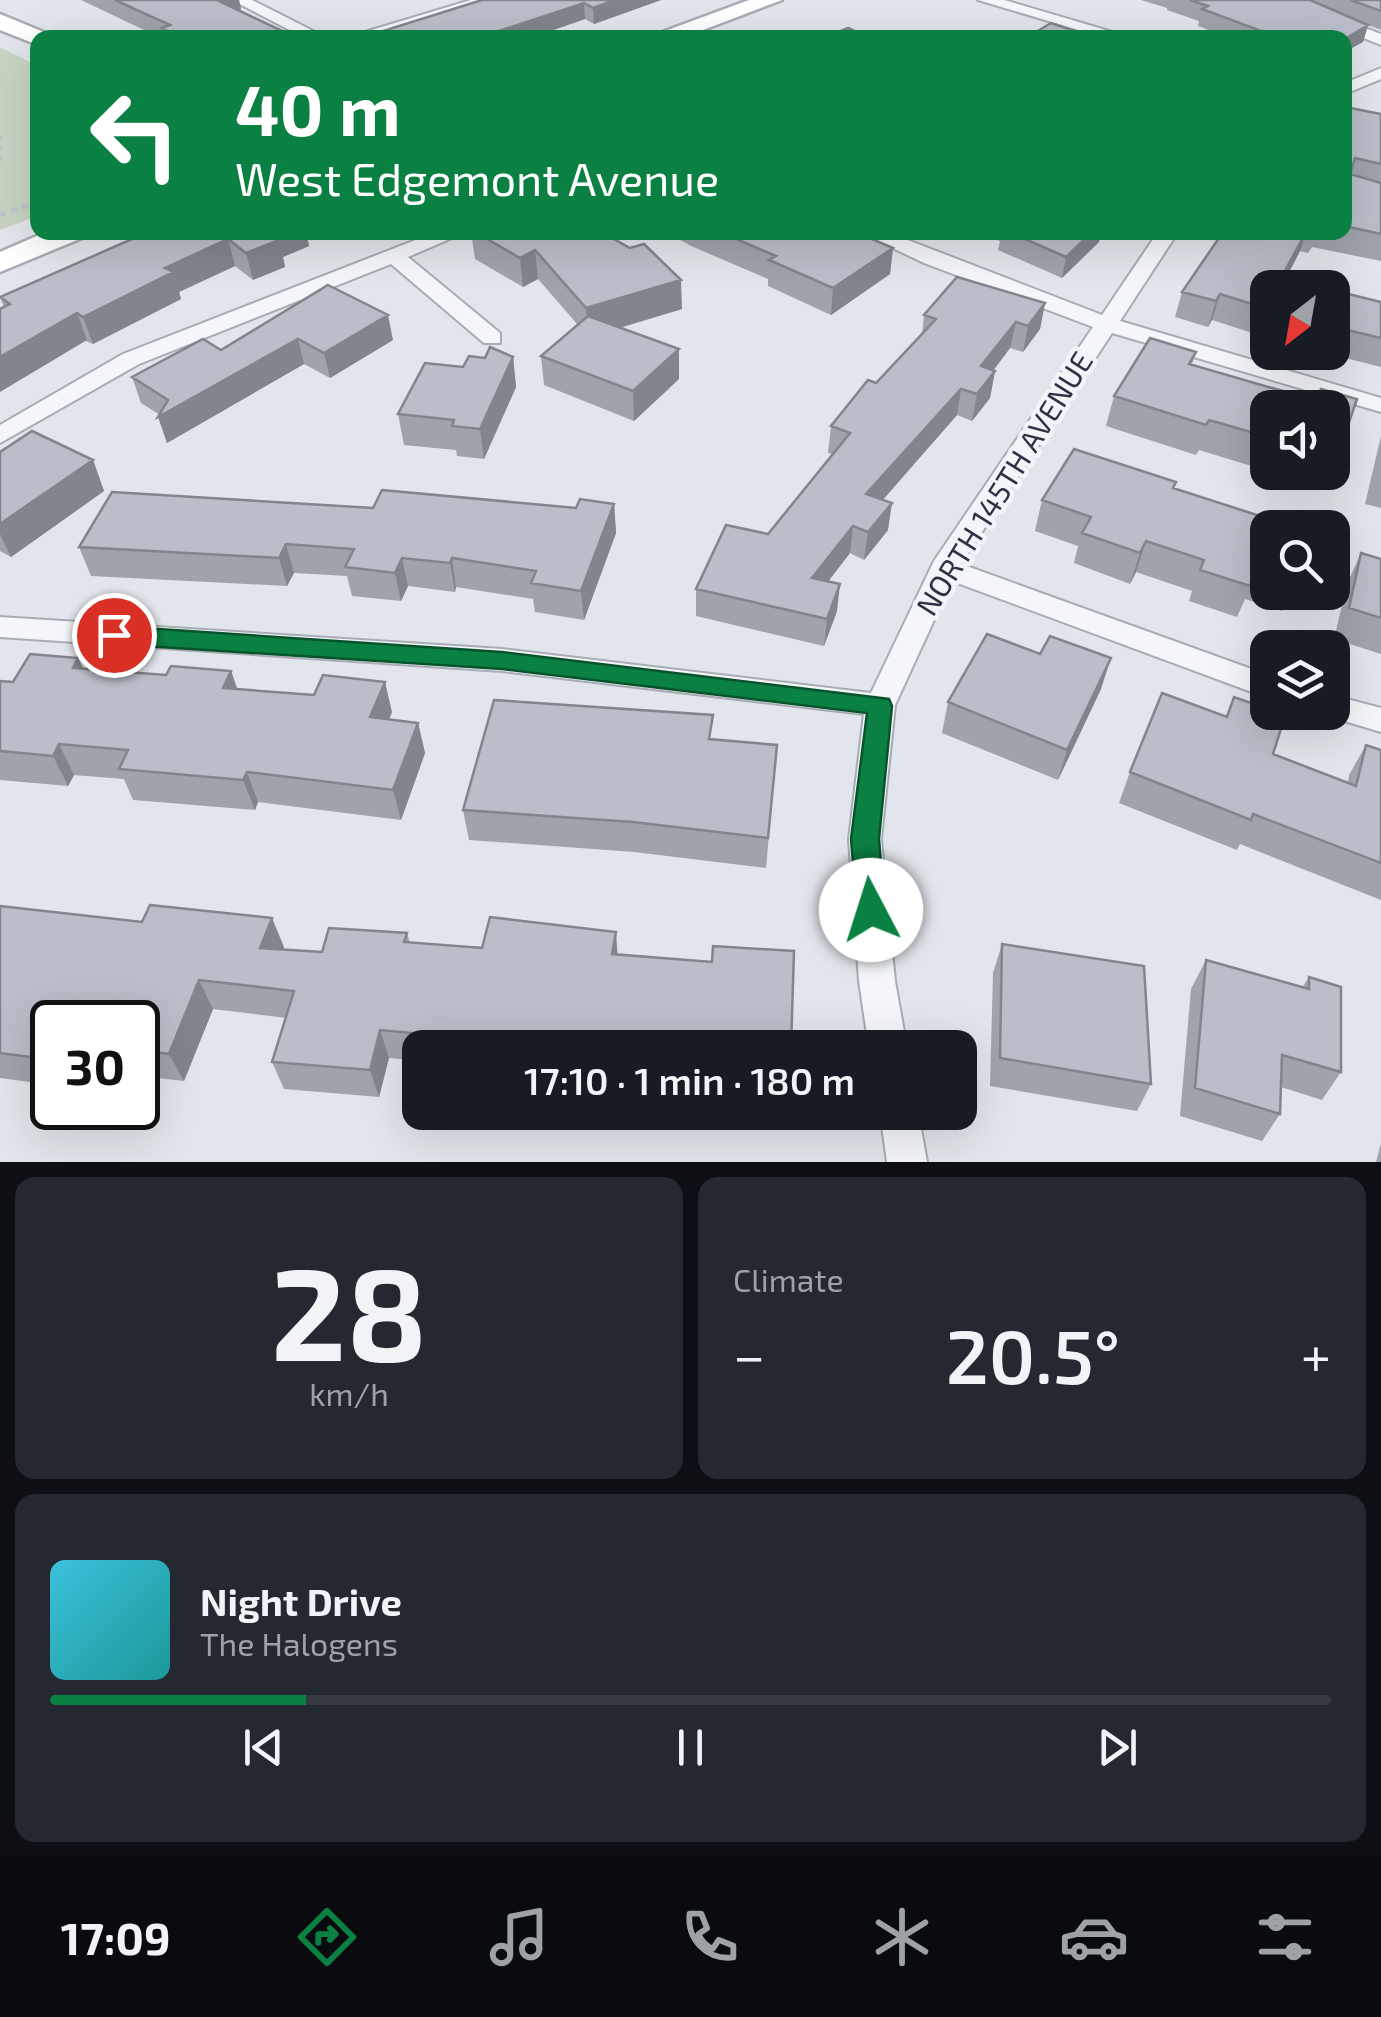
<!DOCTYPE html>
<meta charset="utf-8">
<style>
body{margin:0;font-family:"Exo 2",sans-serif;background:#242831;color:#f1f3f6;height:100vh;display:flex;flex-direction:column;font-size:38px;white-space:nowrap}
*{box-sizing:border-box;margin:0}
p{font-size:32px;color:#9ea1a6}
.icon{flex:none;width:55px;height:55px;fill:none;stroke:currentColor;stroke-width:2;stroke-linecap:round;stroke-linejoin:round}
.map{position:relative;height:1162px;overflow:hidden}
.panel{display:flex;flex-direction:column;gap:15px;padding:15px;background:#0d0f14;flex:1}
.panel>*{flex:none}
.guide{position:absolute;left:30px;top:30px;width:1322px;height:210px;border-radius:20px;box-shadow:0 10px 40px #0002;background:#0b8043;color:#fff;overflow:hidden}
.needle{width:65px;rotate:211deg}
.controls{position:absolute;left:1250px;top:270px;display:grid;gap:20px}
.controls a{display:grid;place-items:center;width:100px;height:100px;border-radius:20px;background:#171b24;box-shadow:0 10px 40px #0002;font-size:50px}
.speed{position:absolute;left:30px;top:1000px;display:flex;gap:20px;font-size:50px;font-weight:700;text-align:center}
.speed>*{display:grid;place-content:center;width:130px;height:130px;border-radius:50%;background:#171b24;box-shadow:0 10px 40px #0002;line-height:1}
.speed .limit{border:5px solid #111;border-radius:15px;background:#fff;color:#111}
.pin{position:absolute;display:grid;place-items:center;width:85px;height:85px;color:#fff;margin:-42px;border:5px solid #fff;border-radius:50%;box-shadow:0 2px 10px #0007}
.me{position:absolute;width:110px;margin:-55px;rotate:355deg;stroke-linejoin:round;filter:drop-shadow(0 0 8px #0008)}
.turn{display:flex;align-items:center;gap:35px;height:210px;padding:0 40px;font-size:45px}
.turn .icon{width:130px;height:130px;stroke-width:2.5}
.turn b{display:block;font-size:70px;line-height:85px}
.big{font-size:75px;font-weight:600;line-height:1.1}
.panel .tile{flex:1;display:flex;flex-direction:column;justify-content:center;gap:15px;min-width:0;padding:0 35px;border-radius:20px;background:#242831}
.panel .dial{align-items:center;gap:0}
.dial b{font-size:130px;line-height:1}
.song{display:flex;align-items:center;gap:30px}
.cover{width:120px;height:120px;border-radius:15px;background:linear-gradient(135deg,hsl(190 70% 55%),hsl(180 70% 35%))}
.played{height:10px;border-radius:5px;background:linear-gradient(90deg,#0b8043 20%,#363941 20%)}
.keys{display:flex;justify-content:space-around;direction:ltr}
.heat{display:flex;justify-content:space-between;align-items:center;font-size:55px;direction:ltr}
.panel .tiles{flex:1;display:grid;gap:15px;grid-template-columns:1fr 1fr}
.tile:last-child{grid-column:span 2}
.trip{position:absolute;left:402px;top:1030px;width:575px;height:100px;border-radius:20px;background:#171b24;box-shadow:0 10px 40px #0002;font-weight:600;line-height:100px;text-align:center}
.tab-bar{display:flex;height:160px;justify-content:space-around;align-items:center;background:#090b0e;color:#9ea1a6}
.tab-bar .icon{width:70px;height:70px}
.tab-bar .active{color:#0b8043}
.tab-bar b{font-size:45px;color:#f1f3f6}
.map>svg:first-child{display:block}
</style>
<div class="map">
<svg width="1381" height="1162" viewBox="0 0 1381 1162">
<rect width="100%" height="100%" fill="#e2e5eb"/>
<path fill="#c7d4c3" d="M0,47l38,19 -1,150 -37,14z"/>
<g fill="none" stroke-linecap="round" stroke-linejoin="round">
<g stroke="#a7acb5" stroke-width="4">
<path id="minor" d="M232,0h20l75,38h-22z
M471,0h25l-123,38h-28z
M978,0h26l129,38h-28z
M1268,0h22l91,34v11z
M1381,68v11l-36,15v-11z
M436,232h30l-58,25 92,76v10h-16l-93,-79 -252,100 -139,79v-18l123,-71z
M859,232h28l215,83 56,-83h20l-58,89 261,77v14l-269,-79 -151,231 307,111v23l-316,-117 -57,124 -14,134 14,142 12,67h-38l-10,-67 -10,-142 15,-125 -362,-43 -502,-34v-20l502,32 369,44 63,-132 159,-234 -169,-64z
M1332,695l49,13v24l-60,-18 11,-2z
M880,1112h38l9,50h-40z"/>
</g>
<g stroke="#a7acb5" stroke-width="5">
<path id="secondary" d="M749,0h33l-100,38h-36z
M0,14l46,19 3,5h-11v7l-38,-15z
M46,232h40l-4,6 -82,34v-20z"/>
</g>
<path stroke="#c0c3ca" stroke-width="4" stroke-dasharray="5 5" stroke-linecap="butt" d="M0,136v30"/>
<path stroke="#c0c3ca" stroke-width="5" stroke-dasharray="6 6" stroke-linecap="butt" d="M0,215l38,-13"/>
<use href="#minor" fill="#f5f6f9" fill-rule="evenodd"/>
<use href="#secondary" fill="#fff" fill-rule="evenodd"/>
</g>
<path fill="#9fa3ac" d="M81,0h158l2,9 -3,1 59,28h-136z
M479,0h182l-67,24 -9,-5 -55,19h-160v-3z
M1141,0h240v30l-13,-5 -5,17 -18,-4h-116l-31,-12 1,-5 -32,-11v-2z
M1345,107l36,7v147l-69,-14 -4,6 -8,-2 -15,28 -17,9v50l-56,-18 -4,7 -33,-10 7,-25 41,-60h122z
M148,232h158l3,14 -26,11 2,10 -32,13 -18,-14 -56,26 2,7 -88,45 -89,-37 -4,-10z
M471,232h130l81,77 -62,19 59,21v30l-45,42 -90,-36 -3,-29 37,-31 -40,-46 -15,8 -48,-28z
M666,232h175l11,5 41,11 -3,26 -59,41 -63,-29v-7l-77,-33z
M977,232h124l-2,10 -37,36 -64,-28 2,-9z
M328,285l65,55 -63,38 -26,-14 -137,79 -7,-28 -19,-12 -9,-26 89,-27z
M1332,290l49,12v65l-48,-12 -1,4 -20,-7h20z
M1045,303l-5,26 -17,23 -13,-4 -17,23h2l-5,27 -18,23 -15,-6 -74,85 5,30 -24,30 -14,-7 -22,28 9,30 -13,35 -128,-30v-27l72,-55 64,-80 -4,-1 3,-27 45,-43 46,-48 2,-20z
M1150,338l46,14 -4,12 80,24 44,12 5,-11 36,10 -25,70v-61h-64v63l-69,-21 -3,5 -90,-29 8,-30z
M513,357l3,30 -32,72 -27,-3 -1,-6 -52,-5 -6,-31 65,-47 22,-9z
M1381,436v72l-16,-4z
M0,452l93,8 11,31 -93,66 -11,-6z
M1274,472h57l-6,16z
M1174,488l94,40v64h22l-8,19 -37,-12 -8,18 -48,-16 3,-10 -56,-19 -6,12 -56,-21 4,-17 -43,-15 7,-31z
M614,504l2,29 -32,87 -49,-8 -2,-13 -77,-12 -1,5 -47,-6 -7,15 -49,-5 -5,-20 -53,-3 -7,13 -196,-10 -12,-29 294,-39h203z
M1361,553l20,6v95l-47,-15 13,-55z
M1040,654l61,35 -43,91 -116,-47 6,-31z
M84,669l82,6 65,-4 6,18 155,23 -3,7 29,4 7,30 -24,67 -143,-18 -3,8 -122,-10 -9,-21 -50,-4 -6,11 -68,-6v-99l13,1z
M1234,697l39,57 75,29 1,-8 17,-30 15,5v150l-141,-56 -3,6 -118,-47 11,-31 96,-56z
M712,739l65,6 -11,123 -132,-16 -165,-12 -6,-30z
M0,906l284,41 -1,3 39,2 85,-19 3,10 207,11 174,94h-371v13l-31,-3 -10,39 -95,-8 -12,-27 14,-44 -73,-9 -29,72 -46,-5v-54h-86v63l-52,-7z
M1002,944l149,140 -14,27 -147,-25 3,-113z
M1206,960l96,28 7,-11 32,95 -19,28 -41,-13 -1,27 -18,27 -82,-25 11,-127z
M1381,1143v19h-5z"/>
<path fill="#82858c" d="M214,0h25l2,9 -22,8z
M615,0h46l-67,24 -1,-16z
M584,3l1,16 -55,19h-52z
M1368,25l-5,17 -18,10v-13z
M270,232h36l3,14 -26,11 2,10 -32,13 -7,-27z
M1088,232h13l-2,10 -37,36 4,-21z
M1306,232l-6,19 -19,37v-10z
M228,239l7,27 -56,26 2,7 -88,45 -10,-27 82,-49z
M893,248l-3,26 -59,41 2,-27z
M535,250l3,29 -15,8 -3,-29z
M681,280l1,29 -94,28 -2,-29z
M1220,294l-8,26 -4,7 8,-26z
M1045,303l-5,26 -17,23 5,-26z
M77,313l10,27 -87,52v-35z
M388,315l5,25 -63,38 -6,-25z
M1016,322l-6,26 -34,45 5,-27z
M298,339l6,25 -137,79 -9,-26z
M679,349v30l-45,42 -1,-30z
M513,357l3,30 -32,72 -4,-30z
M995,371l-5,27 -18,23 5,-27z
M961,389l-4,26 -94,107 3,-28z
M93,460l11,31 -93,66 -11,-23v-10z
M892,503l-4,27 -24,30 4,-28z
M614,504l2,29 -32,87 -3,-29z
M853,526l-3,27 -40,52 2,-27z
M1146,541l-10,31 -6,12 10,-31z
M286,544l8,29 -7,13 -8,-28z
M402,558l6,28 -7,15 -6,-28z
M452,558l4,29 -1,5 -5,-29z
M840,584l-3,27 -13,35 3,-27z
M78,658l15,30 -20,-20z
M1111,658l-10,31 -43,91 9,-30z
M231,671l11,31 -19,-14z
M385,682l7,30 -14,36 -8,-31z
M418,723l7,30 -24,67 -8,-30z
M59,744l15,31 -6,11 -15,-30z
M247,772l11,30 -3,8 -12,-30z
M272,918l12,29 -12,30 -12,-29z
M616,932l2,30 -6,-8z
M199,980l14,29 -29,72 -15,-27z
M380,1030l9,28 -10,39 -9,-27z
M46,1040l6,9v30l-14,-21z"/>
<path fill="#b9bec8" stroke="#82858c" stroke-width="2.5" d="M115,0h102l80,38h-117l-18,-10 8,-3z
M482,0h133l-22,8 -9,-5 -106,35h-103l-5,-3z
M1190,0h120l58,25 -23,14 -65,-1 -78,-29 6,-3z
M1351,0h30v11z
M1051,23l44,15h-69z
M848,28l21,10h-46z
M1345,107l36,7v50l-26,-6 -5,16 31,9v51l-36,-8z
M148,232h122l9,8 -33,13 -18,-14 -63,29 8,4 -90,45 -6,-4 -77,44v-48l10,-5 -10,-7z
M475,232h126l29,16 14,-4 37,36 -95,28 -51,-58 -15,8z
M720,232h121l11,5 6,-4 35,15 -60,40 -64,-28 7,-4z
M1009,232h83l-26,25z
M1223,232h83l-25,46 39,10h-52v21l-48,-15 -4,7 -34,-9z
M957,277l88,26 -17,23 -12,-4 -35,44 14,5 -18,23 -16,-5 -95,105 26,9 -24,29 -15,-6 -41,52 28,6 -13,35 -131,-30 30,-64 42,9 82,-101 -19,-7 37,-46 8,3 60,-64 -12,-4z
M328,285l60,30 -64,38 -26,-14 -140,78 10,-17 -36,-23 71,-38 18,11z
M1332,290l49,12v36l-38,-9 -1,4 -10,-3z
M588,316l91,33 -46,42 -92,-35z
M1150,338l46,14 -7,12 83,24 44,12 5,-11 36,10 -20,58 -5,-1v-48h-64v29l-59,-17 -3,5 -92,-29z
M490,347l23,10 -33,72 -28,-3 2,-6 -56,-6 27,-51 38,4 6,-11 16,2z
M32,431l61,29 -93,64v-72z
M1074,449l102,33 -3,6 112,36 -2,4h-15v44l-12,-4 -6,18 -50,-16 4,-10 -58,-19 -6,12 -58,-20 9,-16 -49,-17z
M382,490l194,18 4,-9 34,5 -33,87 -50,-8 5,-12 -84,-13 -2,5 -48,-5 -7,15 -50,-6 9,-18 -68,-5 -7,14 -200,-11 33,-55 261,16z
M1361,553l20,6v59l-32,-10z
M987,634l53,20 10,-18 61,22 -44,92 -119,-48z
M30,654l48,4 -5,10 93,7 5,-9 60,5 -8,17 91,7 9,-20 62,7 -15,35 48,6 -25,67 -146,-18 -4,8 -124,-11 9,-19 -69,-6 -6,12 -53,-5v-70l13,1z
M1162,693l65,24 7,-20 34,12v3h8l9,4 -12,38 83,32 10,-41 15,5v113l-128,-49 -2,6 -121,-48z
M494,700l219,15 -4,24 68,6 -9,93 -135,-16 -170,-12z
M150,905l122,13 -12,30 62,4 7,-24 78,5 -3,9 78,6 8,-31 126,15 -4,22 100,8 1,-16 81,5 -3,97h-326l3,-10 -88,-8 -10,40 -98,-8 22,-71 -95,-11 -30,74 -31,-4v-28h-86v19l-6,-1 -8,18 -38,-5v-147l142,16z
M1002,944l142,22 7,118 -151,-26z
M1206,960l103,29v-12l32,10v85l-59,-17 -2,59 -85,-26z"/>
<path fill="#0b8043" stroke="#07532c" stroke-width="2.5" d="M114,626l388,26 387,47 3,7 -13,133 6,71 -4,9 -10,3 -10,-3 -4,-9 -6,-71 16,-126 -365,-44 -388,-25 -12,-9z"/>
<g text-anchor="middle" stroke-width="9" stroke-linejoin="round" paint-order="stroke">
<g font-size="30" fill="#2a3343" stroke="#f2f4f8">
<text transform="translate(1005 484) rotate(-58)" y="10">NORTH 145TH AVENUE</text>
</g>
</g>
</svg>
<div class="controls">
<a><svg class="needle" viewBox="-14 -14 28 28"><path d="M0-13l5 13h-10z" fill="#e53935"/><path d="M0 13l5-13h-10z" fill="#9ea1a6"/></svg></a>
<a><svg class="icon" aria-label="sound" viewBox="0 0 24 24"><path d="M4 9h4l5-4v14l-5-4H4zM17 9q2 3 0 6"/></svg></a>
<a><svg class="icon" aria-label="search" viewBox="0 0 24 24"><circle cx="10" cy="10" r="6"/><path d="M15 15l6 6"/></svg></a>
<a><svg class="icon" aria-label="layers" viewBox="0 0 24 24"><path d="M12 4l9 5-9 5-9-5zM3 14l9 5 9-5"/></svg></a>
</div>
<div class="speed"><div class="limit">30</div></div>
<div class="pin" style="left:114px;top:635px;background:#d93025"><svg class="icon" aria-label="arrive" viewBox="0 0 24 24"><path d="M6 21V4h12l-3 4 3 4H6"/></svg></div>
<svg class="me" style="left:871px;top:910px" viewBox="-20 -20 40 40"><circle r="19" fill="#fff"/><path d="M0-13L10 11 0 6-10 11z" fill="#0b8043"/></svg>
<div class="trip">17:10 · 1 min · 180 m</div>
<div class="guide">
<div class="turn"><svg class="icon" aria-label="left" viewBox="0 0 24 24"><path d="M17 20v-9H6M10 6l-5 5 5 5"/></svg><div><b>40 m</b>West Edgemont Avenue</div></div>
</div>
</div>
<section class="panel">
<div class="tiles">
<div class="tile dial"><b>28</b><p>km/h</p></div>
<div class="tile"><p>Climate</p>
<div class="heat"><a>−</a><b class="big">20.5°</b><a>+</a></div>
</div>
<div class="tile">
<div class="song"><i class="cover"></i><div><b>Night Drive</b><p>The Halogens</p></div></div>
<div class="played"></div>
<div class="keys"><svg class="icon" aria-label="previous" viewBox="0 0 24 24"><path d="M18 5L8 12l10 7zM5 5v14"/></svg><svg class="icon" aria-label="pause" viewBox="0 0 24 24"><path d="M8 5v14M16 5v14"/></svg><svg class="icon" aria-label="next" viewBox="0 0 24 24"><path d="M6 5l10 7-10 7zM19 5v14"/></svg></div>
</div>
</div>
</section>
<nav class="tab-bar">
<b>17:09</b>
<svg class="icon active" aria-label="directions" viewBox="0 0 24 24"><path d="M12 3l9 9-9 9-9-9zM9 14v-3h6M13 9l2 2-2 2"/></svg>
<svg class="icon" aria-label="music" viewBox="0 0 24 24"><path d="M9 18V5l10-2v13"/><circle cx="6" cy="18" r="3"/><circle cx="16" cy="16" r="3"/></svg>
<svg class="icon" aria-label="phone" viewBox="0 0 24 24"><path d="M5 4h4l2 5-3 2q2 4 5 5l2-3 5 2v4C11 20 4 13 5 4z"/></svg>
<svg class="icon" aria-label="climate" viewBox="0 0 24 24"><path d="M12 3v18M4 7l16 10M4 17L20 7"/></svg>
<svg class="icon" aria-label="car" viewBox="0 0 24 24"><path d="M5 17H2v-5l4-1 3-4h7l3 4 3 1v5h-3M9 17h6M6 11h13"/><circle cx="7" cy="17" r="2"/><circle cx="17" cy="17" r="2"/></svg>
<svg class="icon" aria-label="filters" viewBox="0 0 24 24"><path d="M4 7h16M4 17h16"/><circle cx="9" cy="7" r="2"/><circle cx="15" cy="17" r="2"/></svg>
</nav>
